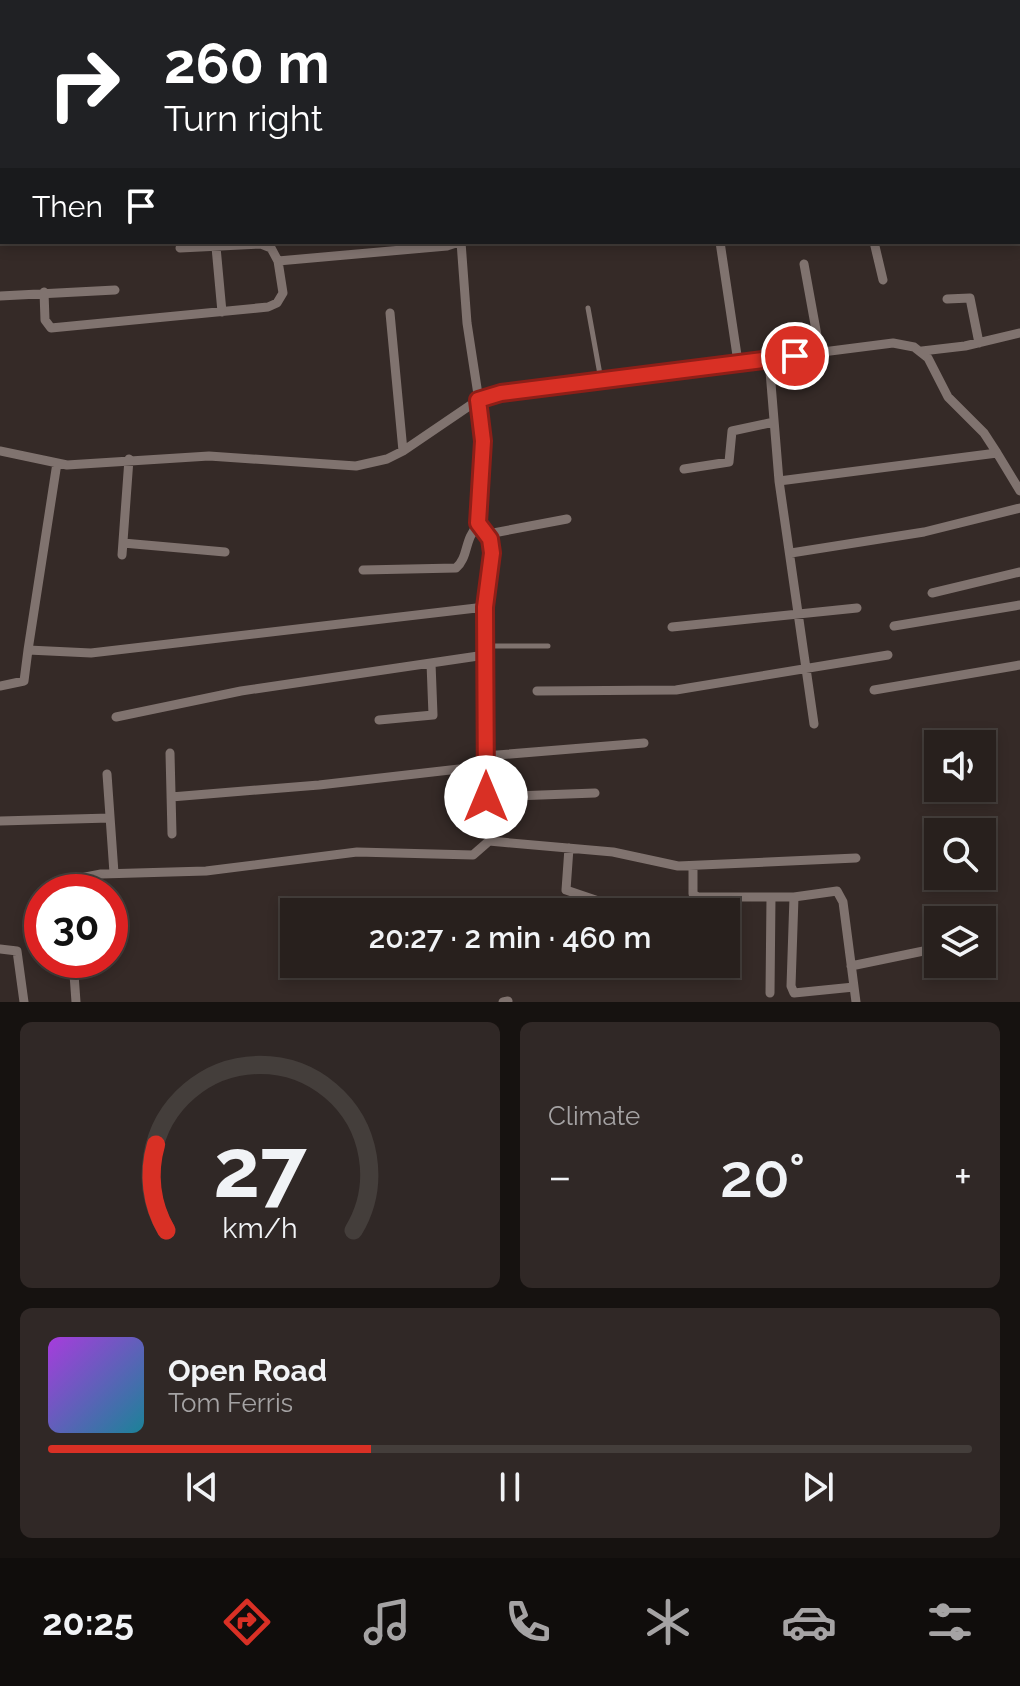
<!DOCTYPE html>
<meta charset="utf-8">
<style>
body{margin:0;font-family:Raleway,sans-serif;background:#302826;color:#f1f3f6;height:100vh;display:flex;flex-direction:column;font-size:30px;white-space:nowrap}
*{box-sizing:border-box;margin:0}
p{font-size:26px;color:#a5a3a4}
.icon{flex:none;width:44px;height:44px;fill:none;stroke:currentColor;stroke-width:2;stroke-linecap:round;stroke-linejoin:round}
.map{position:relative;height:1002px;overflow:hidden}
.details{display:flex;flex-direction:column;gap:20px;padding:20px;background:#161210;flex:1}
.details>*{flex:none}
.hud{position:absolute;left:0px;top:0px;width:1020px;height:244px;box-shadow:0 4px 12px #0003,0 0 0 2px #443e3b;background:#202124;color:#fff;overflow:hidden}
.buttons{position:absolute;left:924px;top:730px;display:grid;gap:16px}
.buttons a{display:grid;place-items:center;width:72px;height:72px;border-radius:0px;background:#28201d;box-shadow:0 4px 12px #0003,0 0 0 2px #443e3b;font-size:40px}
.speed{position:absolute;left:24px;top:874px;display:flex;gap:16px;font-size:40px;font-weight:700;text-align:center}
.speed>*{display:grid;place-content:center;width:104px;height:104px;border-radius:50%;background:#28201d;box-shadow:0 4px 12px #0003,0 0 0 2px #443e3b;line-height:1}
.speed .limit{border:12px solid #d22;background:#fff;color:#111}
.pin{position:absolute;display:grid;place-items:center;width:68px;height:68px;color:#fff;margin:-34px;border:4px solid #fff;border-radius:50%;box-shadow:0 2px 8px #0007}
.me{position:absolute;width:88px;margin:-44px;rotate:0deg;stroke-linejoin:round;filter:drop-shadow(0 0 6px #0008)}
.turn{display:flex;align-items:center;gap:28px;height:168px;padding:0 32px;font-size:36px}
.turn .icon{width:104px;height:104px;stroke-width:2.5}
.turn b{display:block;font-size:56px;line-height:68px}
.then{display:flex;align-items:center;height:76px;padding:0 32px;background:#0003;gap:16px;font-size:30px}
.big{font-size:60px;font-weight:600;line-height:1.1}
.details .card{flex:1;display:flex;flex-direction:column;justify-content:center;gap:12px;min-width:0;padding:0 28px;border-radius:12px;background:#302826}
.details .dial{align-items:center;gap:0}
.dial svg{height:208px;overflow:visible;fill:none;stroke:#443e3b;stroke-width:7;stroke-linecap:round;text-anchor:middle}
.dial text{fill:#f1f3f6;stroke:none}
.song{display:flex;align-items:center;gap:24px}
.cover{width:96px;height:96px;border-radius:12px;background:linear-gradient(135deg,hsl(280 70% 55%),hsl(190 70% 35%))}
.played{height:8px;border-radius:4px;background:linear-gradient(90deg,#d93025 35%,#443e3b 35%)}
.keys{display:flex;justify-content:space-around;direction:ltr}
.heat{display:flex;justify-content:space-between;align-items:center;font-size:44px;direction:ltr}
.details .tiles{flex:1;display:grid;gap:20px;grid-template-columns:1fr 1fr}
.card:last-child{grid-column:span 2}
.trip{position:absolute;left:280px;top:898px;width:460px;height:80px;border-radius:0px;background:#28201d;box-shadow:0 4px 12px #0003,0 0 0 2px #443e3b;font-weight:600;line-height:80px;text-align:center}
.tab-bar{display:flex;height:128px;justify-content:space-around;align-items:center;background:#100d0c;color:#a5a3a4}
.tab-bar .icon{width:56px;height:56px}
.tab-bar .current{color:#d93025}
.tab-bar b{font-size:36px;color:#f1f3f6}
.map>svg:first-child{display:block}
</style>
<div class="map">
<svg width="1020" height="1002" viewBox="0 0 1020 1002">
<rect width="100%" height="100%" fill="#352a27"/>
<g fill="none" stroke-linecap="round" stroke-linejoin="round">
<path stroke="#80736f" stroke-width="5" d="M588,308l13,72
M485,646h63"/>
<path stroke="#80736f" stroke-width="9" d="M138,0v2
M869,0v2
M4,2l16,-2
M312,2l13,-2
M835,2l16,-2
M0,88h2
M461,242l6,81 16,104 -5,96 10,11 4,19 -7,54 1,210
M720,242l18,120
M874,242l9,38
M216,247l6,65
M180,248l81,-4 10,4 7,13
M804,264l16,88
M44,292l1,28 6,8 217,-21 9,-4 6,-10 -5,-32 169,-15 12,-4
M0,296l115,-6
M947,299l23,-1 9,45
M390,313l13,138
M922,351l43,-5 55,-13
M0,451l67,14 142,-9 147,10 31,-7 16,-8 75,-51 23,-7 392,-50 21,4 14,11 20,39 36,36 13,20 -218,28 -10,-122
M997,453l23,38
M57,463l-29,187 63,3 394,-46
M684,469l45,-7 3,-31 42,-9
M779,481l35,243
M488,534l79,-15
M123,543l102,9
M791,553l133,-21 96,-24
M122,555l7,-96
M363,570l93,-2c13,-11 8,-30 22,-42
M932,593l88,-21
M894,626l126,-21
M672,627l185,-19
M0,686l24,-5 4,-31
M874,690l146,-25
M537,691l139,-1 212,-35
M116,717l125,-26 244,-36
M379,720l54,-5 -2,-52
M170,753l2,81
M485,756l159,-13
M107,774l7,99
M171,797l148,-12 166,-19
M486,797l109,-4
M0,821l110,-3
M569,848l-3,42 62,21
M693,866v28l5,3h96l43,-6 6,11 13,100
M63,892l2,-11 36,-7 105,-3 151,-19 116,3 16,-14 124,11 65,14 178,-8
M794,897l-3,89 3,7 60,-6
M724,912l1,-14
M0,949l17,2 7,51
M73,960l3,42
M851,966l87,-18
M721,972l1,-8
M770,993l1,-96
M503,1002l5,-1"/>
</g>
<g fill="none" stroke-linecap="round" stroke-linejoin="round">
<g stroke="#8d1f18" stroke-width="20">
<path id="route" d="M486,797l-1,-190 7,-54 -2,-14 -12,-16 5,-82 -5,-41 23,-7 294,-37"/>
</g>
<use href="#route" stroke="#d93025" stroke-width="14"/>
</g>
</svg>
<div class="buttons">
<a><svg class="icon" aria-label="sound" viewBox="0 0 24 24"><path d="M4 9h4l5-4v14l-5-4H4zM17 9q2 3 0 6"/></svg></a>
<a><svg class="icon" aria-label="search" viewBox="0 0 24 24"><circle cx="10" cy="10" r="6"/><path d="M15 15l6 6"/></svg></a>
<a><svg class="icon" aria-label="layers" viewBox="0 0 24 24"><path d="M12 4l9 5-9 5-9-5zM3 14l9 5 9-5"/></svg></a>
</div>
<div class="speed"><div class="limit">30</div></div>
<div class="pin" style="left:795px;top:356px;background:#d93025"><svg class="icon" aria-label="arrive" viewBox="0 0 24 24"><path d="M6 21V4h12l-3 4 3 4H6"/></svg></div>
<svg class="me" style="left:486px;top:797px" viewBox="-20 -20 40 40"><circle r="19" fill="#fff"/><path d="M0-13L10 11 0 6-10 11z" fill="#d93025"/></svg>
<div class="trip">20:27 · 2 min · 460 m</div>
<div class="hud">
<div class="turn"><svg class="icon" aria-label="right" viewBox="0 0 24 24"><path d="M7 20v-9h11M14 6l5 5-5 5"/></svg><div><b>260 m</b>Turn right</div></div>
<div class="then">Then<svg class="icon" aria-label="arrive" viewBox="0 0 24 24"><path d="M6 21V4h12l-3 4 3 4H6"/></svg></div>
</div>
</div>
<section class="details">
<div class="tiles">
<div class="card dial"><svg viewBox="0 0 100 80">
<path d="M14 69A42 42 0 1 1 86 69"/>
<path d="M14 69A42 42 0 0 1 10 36" stroke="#d93025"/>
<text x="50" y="56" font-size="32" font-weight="700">27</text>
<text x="50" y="72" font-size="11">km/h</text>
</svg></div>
<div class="card"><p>Climate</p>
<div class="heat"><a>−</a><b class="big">20°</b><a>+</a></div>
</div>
<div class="card">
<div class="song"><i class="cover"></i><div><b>Open Road</b><p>Tom Ferris</p></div></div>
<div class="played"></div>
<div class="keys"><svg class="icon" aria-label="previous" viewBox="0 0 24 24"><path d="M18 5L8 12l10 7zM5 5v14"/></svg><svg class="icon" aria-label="pause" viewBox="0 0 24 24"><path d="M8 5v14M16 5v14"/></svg><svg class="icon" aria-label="next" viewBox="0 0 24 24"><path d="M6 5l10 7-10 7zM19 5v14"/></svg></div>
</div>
</div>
</section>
<nav class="tab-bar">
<b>20:25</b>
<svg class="icon current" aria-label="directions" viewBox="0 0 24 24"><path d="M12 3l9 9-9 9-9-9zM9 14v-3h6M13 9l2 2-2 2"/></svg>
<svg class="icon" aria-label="music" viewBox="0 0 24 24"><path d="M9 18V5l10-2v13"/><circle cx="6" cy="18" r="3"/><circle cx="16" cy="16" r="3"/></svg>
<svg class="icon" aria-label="phone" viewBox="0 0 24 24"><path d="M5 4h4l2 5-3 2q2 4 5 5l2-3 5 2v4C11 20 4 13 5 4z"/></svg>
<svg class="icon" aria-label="climate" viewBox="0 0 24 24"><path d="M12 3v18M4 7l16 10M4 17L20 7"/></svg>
<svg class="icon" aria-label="car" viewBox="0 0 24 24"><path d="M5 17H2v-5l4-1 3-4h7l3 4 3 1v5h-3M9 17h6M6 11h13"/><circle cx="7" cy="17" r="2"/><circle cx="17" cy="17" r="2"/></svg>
<svg class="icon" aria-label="filters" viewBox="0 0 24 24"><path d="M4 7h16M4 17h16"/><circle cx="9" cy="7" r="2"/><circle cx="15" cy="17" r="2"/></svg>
</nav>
